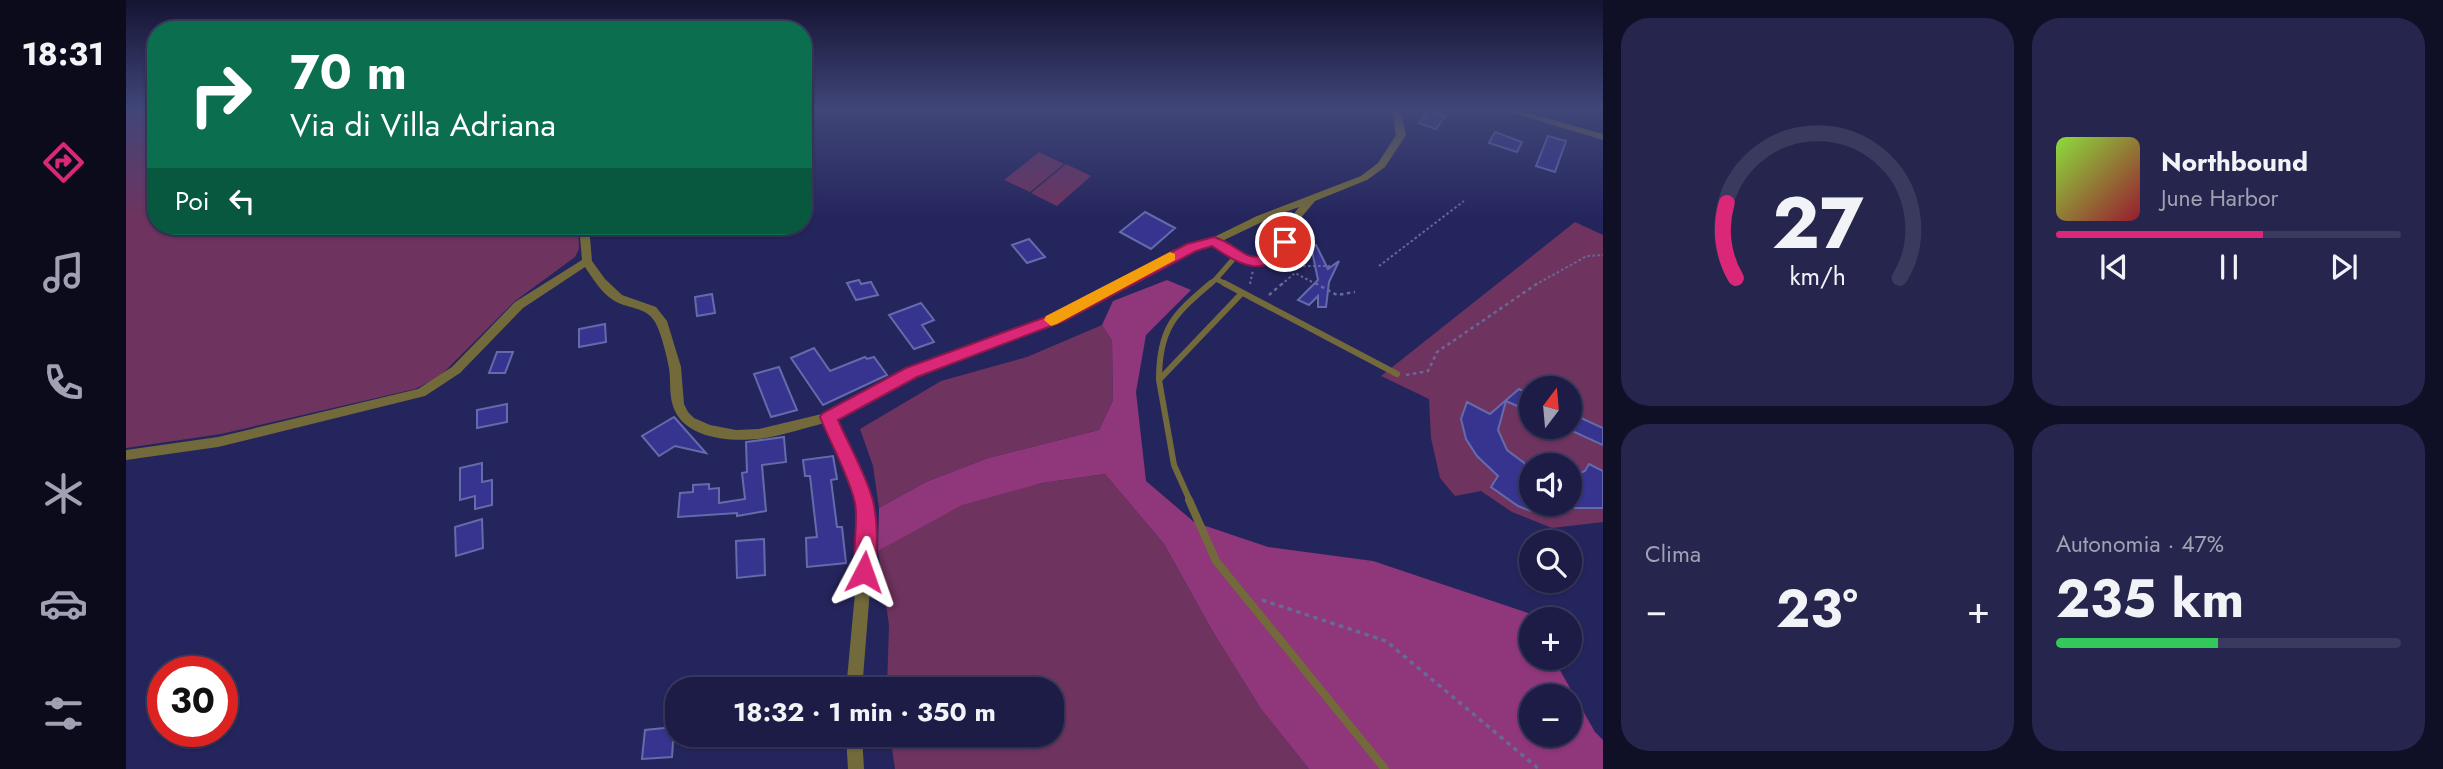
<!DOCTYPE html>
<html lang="it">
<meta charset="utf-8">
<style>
body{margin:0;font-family:Jost,sans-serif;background:#25254d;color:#f1f3f6;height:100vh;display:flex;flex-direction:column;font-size:26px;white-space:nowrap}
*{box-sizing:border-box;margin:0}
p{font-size:23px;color:#a0a1b3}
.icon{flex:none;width:38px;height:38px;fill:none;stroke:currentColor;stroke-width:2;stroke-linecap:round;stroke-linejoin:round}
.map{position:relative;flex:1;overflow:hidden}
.panel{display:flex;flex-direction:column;gap:18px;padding:18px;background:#0f0f26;width:840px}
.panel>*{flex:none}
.top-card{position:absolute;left:21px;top:21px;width:665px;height:214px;border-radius:28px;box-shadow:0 2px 5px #0004,0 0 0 2px #3a3a5f;background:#0b6e4f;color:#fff;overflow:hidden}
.needle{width:46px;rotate:16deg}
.fabs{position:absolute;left:1393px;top:376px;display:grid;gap:14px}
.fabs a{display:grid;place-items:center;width:63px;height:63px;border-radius:50%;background:#1c1c46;box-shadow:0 2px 5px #0004,0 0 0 2px #3a3a5f;font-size:35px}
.speed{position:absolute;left:21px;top:656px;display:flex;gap:14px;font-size:35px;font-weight:700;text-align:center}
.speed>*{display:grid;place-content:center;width:91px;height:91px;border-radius:50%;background:#1c1c46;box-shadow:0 2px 5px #0004,0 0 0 2px #3a3a5f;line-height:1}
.speed .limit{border:10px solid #d22;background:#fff;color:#111}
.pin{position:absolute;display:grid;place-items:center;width:60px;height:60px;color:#fff;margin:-30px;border:4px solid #fff;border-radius:50%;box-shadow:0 2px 7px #0007}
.me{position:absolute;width:77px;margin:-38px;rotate:4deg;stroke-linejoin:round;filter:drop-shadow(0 0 5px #0008)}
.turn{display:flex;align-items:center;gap:24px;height:147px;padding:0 28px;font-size:32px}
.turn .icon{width:91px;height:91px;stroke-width:2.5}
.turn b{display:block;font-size:49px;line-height:60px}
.then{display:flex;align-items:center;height:66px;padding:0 28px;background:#0003;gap:14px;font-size:26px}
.big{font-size:52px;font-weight:700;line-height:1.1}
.panel .tile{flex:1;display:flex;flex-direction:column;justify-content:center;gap:10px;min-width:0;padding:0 24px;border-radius:28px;background:#25254d}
.panel .dial{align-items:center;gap:0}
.dial svg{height:182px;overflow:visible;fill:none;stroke:#3a3a5f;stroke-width:7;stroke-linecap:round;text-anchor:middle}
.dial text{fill:#f1f3f6;stroke:none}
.song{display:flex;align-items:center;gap:21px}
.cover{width:84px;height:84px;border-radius:10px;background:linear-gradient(135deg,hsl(90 70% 55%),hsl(350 70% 35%))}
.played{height:7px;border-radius:4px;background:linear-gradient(90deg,#db2777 60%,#3a3a5f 60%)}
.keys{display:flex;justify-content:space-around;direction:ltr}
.heat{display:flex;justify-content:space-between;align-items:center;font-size:38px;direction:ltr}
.charge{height:10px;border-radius:5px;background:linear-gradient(90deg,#34c759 47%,#3a3a5f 0)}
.panel .tiles{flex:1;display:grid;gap:18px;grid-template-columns:repeat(2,1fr)}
.trip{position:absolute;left:539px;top:677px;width:399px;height:70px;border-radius:28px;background:#1c1c46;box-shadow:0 2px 5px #0004,0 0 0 2px #3a3a5f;font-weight:700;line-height:70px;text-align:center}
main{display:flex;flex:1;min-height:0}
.dock{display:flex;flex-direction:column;width:126px;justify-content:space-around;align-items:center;background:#0b0b1c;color:#a0a1b3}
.dock .icon{width:49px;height:49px}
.dock .on{color:#db2777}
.dock b{font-size:32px;color:#f1f3f6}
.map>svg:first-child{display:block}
</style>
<main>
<nav class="dock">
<b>18:31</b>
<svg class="icon on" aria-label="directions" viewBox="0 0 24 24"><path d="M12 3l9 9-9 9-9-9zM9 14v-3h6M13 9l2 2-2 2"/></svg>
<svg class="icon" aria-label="music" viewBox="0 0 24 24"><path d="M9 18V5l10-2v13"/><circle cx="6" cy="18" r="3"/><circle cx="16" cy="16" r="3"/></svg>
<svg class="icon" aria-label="phone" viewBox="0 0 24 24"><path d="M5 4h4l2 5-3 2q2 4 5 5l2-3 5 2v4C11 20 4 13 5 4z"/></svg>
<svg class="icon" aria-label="climate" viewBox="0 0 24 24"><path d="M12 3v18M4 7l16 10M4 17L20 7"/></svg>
<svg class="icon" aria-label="car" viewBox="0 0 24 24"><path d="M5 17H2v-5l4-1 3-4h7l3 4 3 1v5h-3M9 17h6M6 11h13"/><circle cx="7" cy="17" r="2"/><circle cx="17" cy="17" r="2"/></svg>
<svg class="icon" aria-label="filters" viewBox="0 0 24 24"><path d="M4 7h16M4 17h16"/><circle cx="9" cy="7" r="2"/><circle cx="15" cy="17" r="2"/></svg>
</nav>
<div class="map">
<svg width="1477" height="769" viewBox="0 0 1477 769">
<rect width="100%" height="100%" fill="#25255d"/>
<path fill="#6f335f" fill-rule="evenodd" d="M0,110h30v116h422l1,23 -4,8 -60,44 -76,76 -24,12 -194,45 -95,14z
M913,152l25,12 -34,28 -26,-12z
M940,164l25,12 -34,30 -26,-13z
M1449,222l28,13v287l-51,6 -40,-16 -31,-21 -26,5 -15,-18 -9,-40 -2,-39 -48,-23zM1405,388h39v39h-39zM1405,466h39v38h-39z
M976,325l10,16 1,59 -14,30 -111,28 -62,24 -47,26 -6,-42 -13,-37 81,-48 86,-24z
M979,474l59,70 49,88 48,77 48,60h-414l-5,-34h162v-45l-165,-1 2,-64 -11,-74 86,-49 78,-19z"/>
<path fill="#90367a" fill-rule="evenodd" d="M1041,280l24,10 -45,45 -10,57 10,89 48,41 74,25 105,14 155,52 4,6 -1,39h22l42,74 8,8v29h-294l-48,-60 -48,-77 -49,-88 -59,-70 -63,9 -80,22 -84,46 1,-43 47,-26 62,-24 111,-28 14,-30 -1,-59 -10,-16 11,-24zM1405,696h39v39h-39z"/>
<path fill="#36348f" stroke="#656baa" stroke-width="2" d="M1303,110l16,6 -9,13 -17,-6z
M1369,132l27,10 -5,10 -28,-9z
M1422,136l18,5 -11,31 -19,-6z
M1019,212l30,16 -24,21 -31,-17z
M903,239l16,18 -18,6 -15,-18z
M1190,245l12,24 11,-8 -10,21 -3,25h-8v-11l-9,9 -11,-5 20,-20 -7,-34z
M733,280l2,4 10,-2 7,13 -22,5 -9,-17z
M586,294l3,19 -18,3 -2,-19z
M795,303l13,17 -12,5 12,17 -20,7 -25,-34z
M479,324l1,18 -27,5v-18z
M688,348l16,23 35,-14 2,2 7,-2 13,18 -64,30 -32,-47z
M371,352h16l-8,21h-16z
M653,367l18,43 -26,7 -17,-43z
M1393,389l12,6v17l-25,-11 -8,29 9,20 24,18v43l-13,-5 -27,-19 7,-11 -21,-20 -11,-17 -5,-20 6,-17 23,12z
M381,404v18l-30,6v-18z
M1444,413l33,15v17l-33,-15z
M548,417l32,36 -31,-7 -16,10 -17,-20z
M658,437l2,25 -24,3 4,46 -29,5v-3l-59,4 2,-24 13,-1v-7l16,-1v5l10,-1v15l26,-4 -3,-26 5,-1 -1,-30z
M707,456l4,23 -6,1 6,47h5l4,36 -39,4 -1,-29 11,-1 -7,-61h-5l-2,-16z
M356,463v19l10,-2v25l-17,4v-13l-15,4v-32z
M1463,464l14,7v37h-33v-31l15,-6z
M356,519l1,29 -27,8 -1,-29z
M638,539l1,36 -28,3 -1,-37z
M548,727l-2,30 -30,2 3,-29z"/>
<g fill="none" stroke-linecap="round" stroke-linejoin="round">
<path stroke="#676999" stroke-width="2" stroke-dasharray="2.5 2.5" stroke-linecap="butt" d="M1164,259l12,7h28
M1253,266l85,-65
M1124,284l3,-14
M1155,285l14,-12 23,12
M1409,285l52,-29 16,-1"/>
<path stroke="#676999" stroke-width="2.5" stroke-dasharray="3.5 3.5" stroke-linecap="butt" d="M1189,283l22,12 18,-3
M1143,295l14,-12
M1280,375l22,-4 9,-19 101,-69"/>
<path stroke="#676999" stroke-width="3.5" stroke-dasharray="4.5 4.5" stroke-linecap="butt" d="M1136,600l124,41 153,128"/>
<path stroke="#736a3c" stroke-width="5" d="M1090,279l20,-23
M1083,285l7,-6 12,6"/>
<path stroke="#736a3c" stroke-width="6" d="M1098,283l173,91
M1033,380c0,-51 14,-65 52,-97
M1064,501l-16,-36 -15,-85 82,-86"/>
<path stroke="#736a3c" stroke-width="8" d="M1063,500l27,61 169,208"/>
<path fill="#736a3c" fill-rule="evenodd" d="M1266,110h8l6,25 -21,32 -18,13 -52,21 -16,19 -14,32 -18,13 -28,-2 -26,-18 -32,11 -118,64 -147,55 -80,44 36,90 2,30 -12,151h-16l14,-151 -2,-30 -33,-86c-22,5 -46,14 -68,16 -29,3 -74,-1 -84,-33 -4,-12 -2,-25 -4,-38 -2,-11 -8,-36 -14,-46 -9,-16 -29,-13 -42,-22 -12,-8 -20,-21 -28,-33l-62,41 -63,65 -35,23 -207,51 -92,13v-10l92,-13 200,-48 34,-22 63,-65 67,-42 -3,-34h10l3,35 13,18 17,16 34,12 11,14 14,46 3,37 4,8 6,6 16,7 26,5 23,-1 67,-16 82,-44 147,-55 118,-64 37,-11 47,-23 104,-40 17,-13 18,-28zM1173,207l-13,18 -15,-7 4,-2zM1136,222l22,9 -7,16 -16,11 -15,-1 -24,-16z
M1377,110h14l86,24v6z
M720,735h16l2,34h-16z"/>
</g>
<linearGradient id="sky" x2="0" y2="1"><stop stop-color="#141433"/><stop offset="0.5" stop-color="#404678"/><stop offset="1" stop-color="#404678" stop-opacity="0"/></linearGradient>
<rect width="1477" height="218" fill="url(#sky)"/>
<path fill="#db2777" stroke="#8e194d" stroke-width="2" d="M1088,237c32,10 36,38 67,2h9l2,3c-25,37 -48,26 -80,4l-16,5 -132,70 -147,56 -79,43c11,26 28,54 35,81 5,21 6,58 -2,77l-7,2 -7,-2c-7,-15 2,-55 -2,-75 -5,-25 -25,-61 -35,-86l3,-4 83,-45 148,-54 133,-70z"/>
<path fill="#f59e0b" d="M1044,252l5,2v6l-118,64 -6,2 -7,-6 2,-4z"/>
</svg>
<div class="fabs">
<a><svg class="needle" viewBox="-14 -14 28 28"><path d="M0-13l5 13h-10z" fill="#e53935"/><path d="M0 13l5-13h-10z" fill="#a0a1b3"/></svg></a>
<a><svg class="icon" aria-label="sound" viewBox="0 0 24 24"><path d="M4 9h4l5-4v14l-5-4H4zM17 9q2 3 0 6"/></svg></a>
<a><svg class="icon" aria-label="search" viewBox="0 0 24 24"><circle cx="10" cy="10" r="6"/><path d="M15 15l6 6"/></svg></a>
<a>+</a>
<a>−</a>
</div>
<div class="speed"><div class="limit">30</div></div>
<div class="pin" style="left:1159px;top:242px;background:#d93025"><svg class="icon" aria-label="arrive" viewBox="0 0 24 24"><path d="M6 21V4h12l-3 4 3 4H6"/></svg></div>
<svg class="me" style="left:738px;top:572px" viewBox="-20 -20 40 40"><path d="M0-17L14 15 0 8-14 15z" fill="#db2777" stroke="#fff" stroke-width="4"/></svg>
<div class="trip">18:32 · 1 min · 350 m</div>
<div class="top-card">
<div class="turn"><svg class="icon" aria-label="right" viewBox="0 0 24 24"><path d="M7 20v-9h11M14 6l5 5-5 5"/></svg><div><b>70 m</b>Via di Villa Adriana</div></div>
<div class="then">Poi<svg class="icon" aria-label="left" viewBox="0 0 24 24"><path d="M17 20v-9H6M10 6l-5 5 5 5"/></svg></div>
</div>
</div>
<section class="panel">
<div class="tiles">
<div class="tile dial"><svg viewBox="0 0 100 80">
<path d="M14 69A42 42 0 1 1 86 69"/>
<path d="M14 69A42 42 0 0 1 10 36" stroke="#db2777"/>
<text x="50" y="56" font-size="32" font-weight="700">27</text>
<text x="50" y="72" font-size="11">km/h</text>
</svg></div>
<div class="tile">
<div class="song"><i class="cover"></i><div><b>Northbound</b><p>June Harbor</p></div></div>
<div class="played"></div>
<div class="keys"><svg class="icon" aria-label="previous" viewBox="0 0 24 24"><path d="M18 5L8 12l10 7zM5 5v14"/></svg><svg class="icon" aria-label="pause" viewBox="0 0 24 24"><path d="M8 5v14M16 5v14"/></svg><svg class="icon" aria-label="next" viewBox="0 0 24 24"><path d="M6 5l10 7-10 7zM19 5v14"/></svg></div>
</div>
<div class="tile"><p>Clima</p>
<div class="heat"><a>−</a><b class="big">23°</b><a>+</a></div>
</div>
<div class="tile"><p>Autonomia · 47%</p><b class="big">235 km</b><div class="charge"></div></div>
</div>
</section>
</main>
